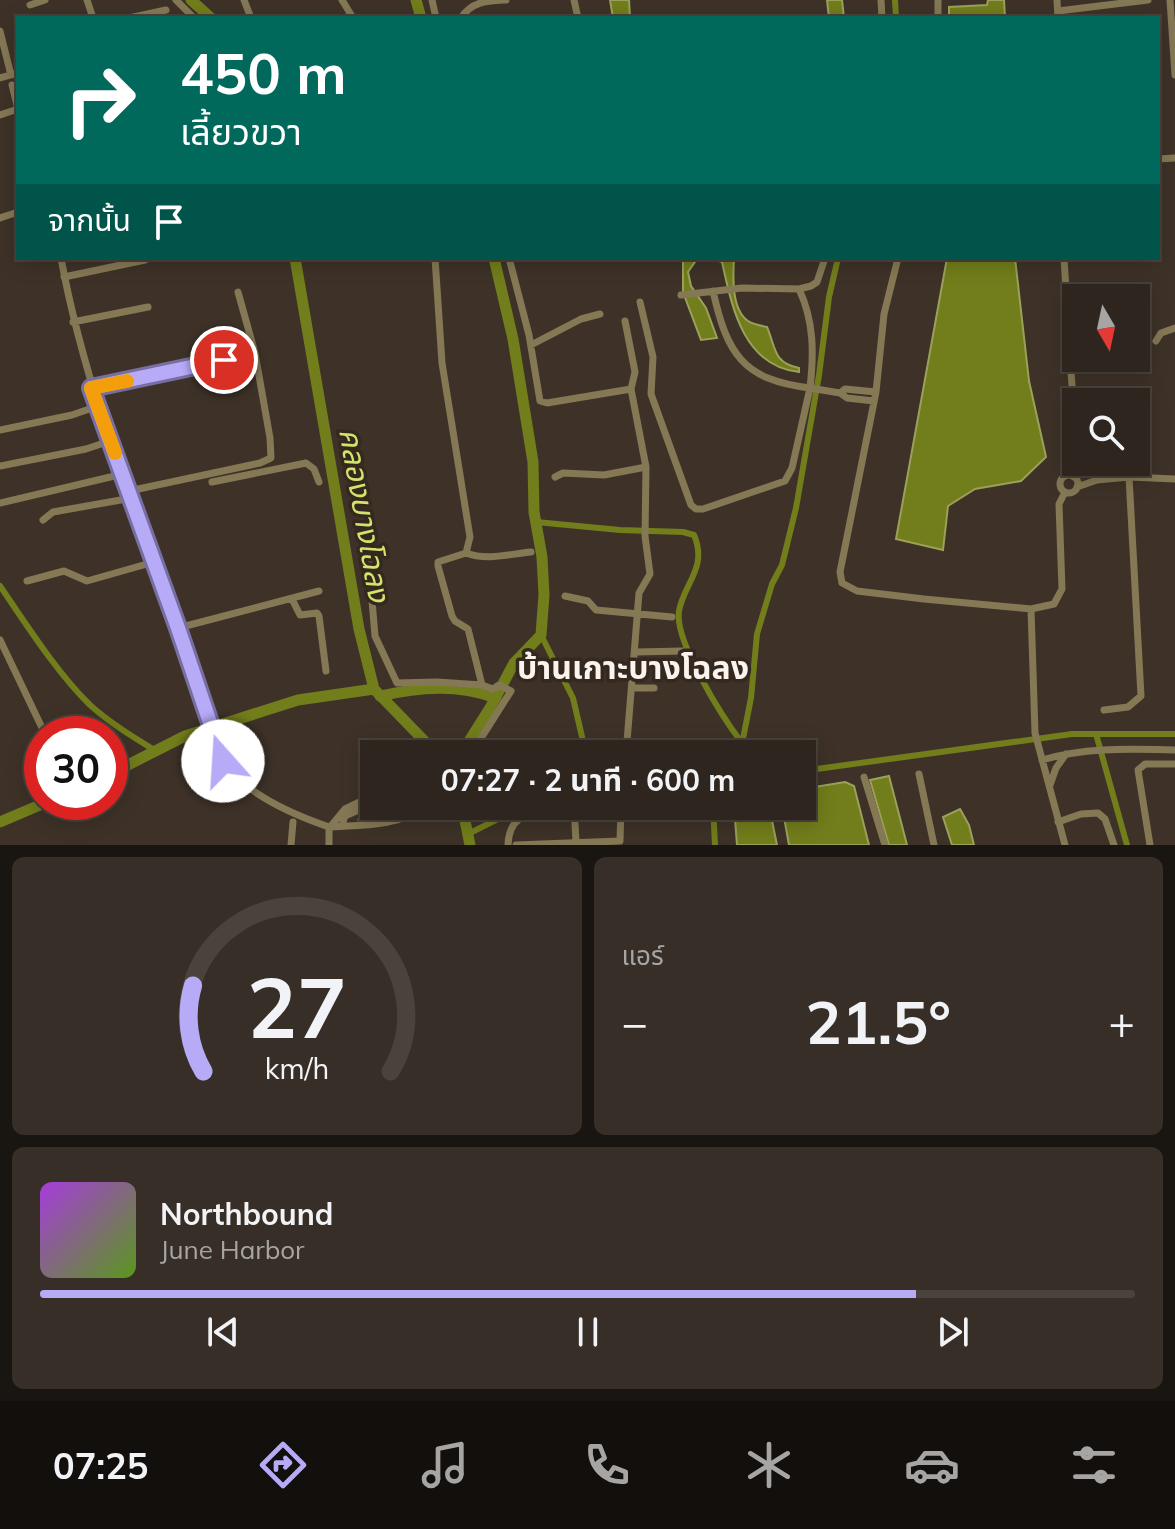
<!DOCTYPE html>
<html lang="th">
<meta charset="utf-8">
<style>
body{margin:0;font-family:Mulish,"Noto Sans Thai",sans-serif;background:#362e27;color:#f1f3f6;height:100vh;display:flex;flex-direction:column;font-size:30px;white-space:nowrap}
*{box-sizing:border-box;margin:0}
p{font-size:26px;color:#a7a5a4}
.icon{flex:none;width:44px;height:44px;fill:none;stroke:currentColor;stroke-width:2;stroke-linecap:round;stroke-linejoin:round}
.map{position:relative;height:845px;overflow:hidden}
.panel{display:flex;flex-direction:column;gap:12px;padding:12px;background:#191510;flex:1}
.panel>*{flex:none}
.banner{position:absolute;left:16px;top:16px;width:1144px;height:244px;border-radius:0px;box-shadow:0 4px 20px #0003,0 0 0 2px #49433c;background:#00695c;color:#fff;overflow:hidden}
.needle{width:52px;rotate:171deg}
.controls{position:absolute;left:1062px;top:284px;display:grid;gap:16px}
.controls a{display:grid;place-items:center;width:88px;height:88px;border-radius:0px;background:#2e261e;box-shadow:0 4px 20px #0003,0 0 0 2px #49433c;font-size:40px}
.speed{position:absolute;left:24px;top:716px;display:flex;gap:16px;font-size:40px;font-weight:700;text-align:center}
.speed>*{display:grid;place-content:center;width:104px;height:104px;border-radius:50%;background:#2e261e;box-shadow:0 4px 20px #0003,0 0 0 2px #49433c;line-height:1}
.speed .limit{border:12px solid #d22;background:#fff;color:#111}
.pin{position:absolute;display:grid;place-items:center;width:68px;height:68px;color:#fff;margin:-34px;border:4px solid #fff;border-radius:50%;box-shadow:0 2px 8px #0007}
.me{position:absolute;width:88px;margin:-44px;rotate:341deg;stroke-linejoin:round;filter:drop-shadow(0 0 6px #0008)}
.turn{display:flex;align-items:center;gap:28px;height:168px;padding:0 32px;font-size:36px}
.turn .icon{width:104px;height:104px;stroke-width:2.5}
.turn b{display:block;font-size:56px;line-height:68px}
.then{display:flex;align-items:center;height:76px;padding:0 32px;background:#0003;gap:16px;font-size:30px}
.big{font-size:60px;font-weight:700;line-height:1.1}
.panel .widget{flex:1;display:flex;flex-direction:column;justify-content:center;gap:12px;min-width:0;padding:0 28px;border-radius:12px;background:#362e27}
.panel .dial{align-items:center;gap:0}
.dial svg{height:208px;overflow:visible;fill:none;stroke:#49433c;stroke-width:7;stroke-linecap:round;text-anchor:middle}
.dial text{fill:#f1f3f6;stroke:none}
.song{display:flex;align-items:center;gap:24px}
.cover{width:96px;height:96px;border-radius:12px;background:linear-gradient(135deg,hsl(280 70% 55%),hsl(90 70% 35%))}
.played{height:8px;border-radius:4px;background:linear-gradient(90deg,#b7abf8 80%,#49433c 80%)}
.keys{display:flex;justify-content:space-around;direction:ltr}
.heat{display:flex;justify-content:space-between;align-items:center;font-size:44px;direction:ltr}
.panel .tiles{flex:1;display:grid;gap:12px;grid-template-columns:1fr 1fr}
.widget:last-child{grid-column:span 2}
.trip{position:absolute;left:360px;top:740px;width:456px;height:80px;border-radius:0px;background:#2e261e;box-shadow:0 4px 20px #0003,0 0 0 2px #49433c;font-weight:700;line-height:80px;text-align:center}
.tab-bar{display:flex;height:128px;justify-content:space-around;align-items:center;background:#120f0c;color:#a7a5a4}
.tab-bar .icon{width:56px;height:56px}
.tab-bar .selected{color:#b7abf8}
.tab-bar b{font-size:36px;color:#f1f3f6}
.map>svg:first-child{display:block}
</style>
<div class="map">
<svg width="1175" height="845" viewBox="0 0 1175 845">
<rect width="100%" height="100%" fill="#3e3228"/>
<path fill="#727d1b" stroke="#9ba05a" stroke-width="2" d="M610,0h19l1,18h-17z
M827,0h15l2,18h-15z
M988,0h16l1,18h-56v-11l38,-2z
M683,258h21l-7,1 -9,13 3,14 15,22 11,30 -16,2 -18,-48z
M711,258h23c-1,18 -3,51 14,63 4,3 14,5 19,6 9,21 6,36 32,41v4c-56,-6 -67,-65 -77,-110z
M947,258h68l14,123 17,76 -25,24 -46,8 -27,17 -5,44 -47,-11z
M889,776l18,69h-18l-19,-65z
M845,782l9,4 15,59h-80l-7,-39h20v-17z
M734,806h35l8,39h-40z
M960,809l9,16 5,20h-22l-9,-28z"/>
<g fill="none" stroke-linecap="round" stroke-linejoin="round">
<path stroke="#727d1b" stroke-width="6" d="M895,0l1,18
M536,522l84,8 63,2 11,3c14,33 -10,48 -15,76 -5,30 44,107 63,132
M0,586c26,38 57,87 90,119 20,18 43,32 66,46
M541,635l32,63 13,56
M1096,734l31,111
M740,754l11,-56 6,-64 15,-50 10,-19 14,-57 23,-133 10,-78 9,-39
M802,771l270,-37h103
M713,806l2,39
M468,834l56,-28"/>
<path stroke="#727d1b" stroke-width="11" d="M191,0l20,18
M416,0l5,18
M295,258l64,371 15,60 63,65
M380,696c40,-9 77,-12 116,2
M461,754l29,-46 24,-45 27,-28 3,-40 -2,-38 -8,-45 -1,-50 -20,-123 -19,-81
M110,774l75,-38 113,-36 76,-11
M462,806l8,39
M0,822l47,-20"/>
<path stroke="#857855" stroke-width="7" d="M87,0l6,18
M176,0l18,18
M244,0l7,18
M342,0l11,18
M432,0l4,18
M574,0l4,18
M881,0l1,18
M938,0v18
M1057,0l1,18
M1170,0l5,75
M30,5l15,-5
M1058,11l90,-11
M129,18l37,-8
M461,18c11,-17 26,-17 45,-18
M0,31l11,44
M0,78l18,-5
M12,85l6,24
M0,115l18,-6
M1158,159l17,-1
M0,218l18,-6
M61,258c31,170 108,329 158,495 18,38 72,61 110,74v18
M435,258l7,105 28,174 -4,16 -28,9v4l14,50 3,5 13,8 14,56 11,4 6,-4 12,6 -40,63
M509,258l20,77 11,66 7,2 84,-14
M898,258l-14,56 -8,78 -36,180 2,11 15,8 67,8 107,10 23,-5 8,-15 -3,-85 6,-12
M1064,258l12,192
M64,277l81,-17
M799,289c15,32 15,64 11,99l30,5 7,5 27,3
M681,295l61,-7 57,1 12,-3 6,-4 8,-24
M640,302l13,55 -2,37 40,111 5,4h7l82,-28 7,-13 18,-80c-67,-8 -83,-34 -97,-97
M625,321l10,51 -4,17 15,78 -1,69 5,38 -11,19 -13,161
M73,322l75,-15
M1156,341l5,-8 14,-5
M531,345l50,-26 19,-5
M1100,366l16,-1
M1087,367l13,-1 -1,-8
M91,388l164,-35
M840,393l5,-4 31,3
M0,430l72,-15 26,-9
M0,466l86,-17 24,-8
M1060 484a9 9 0 1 1 18 0a9 9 0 1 1-18 0Z
M555,477l8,-4 41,2 42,-8
M1074,477l2,-26
M212,482l94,-19 8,6 5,13
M1077,487l20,-7 32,-3 46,2
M129,491l131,-28 11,-5 -1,-20 -15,-85 -17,-61
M0,503l123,-29
M43,520l10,-8 79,-14
M368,553l7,83 22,47 40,-1 45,3
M466,553c21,8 43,1 65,-1
M27,581l37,-10 23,10 67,-19
M565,596l23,5 8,9 76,7
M292,599l8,16 17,-2 2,3 7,55
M1031,609l4,124 30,112
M178,628l141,-37
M0,640l45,94
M635,652l48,-1
M633,688h21
M1104,710l24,-3 13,-11 -12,-219
M1042,760c44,-13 87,-11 133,-10
M919,774l15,71
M864,777l21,68
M1050,785l6,-17 10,-14
M479,806l5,4 24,-4
M574,806l2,36
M361,820l33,-5 16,-9
M343,822l2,-6 29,-13
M1058,822l23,-8 17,-1 7,6 9,26
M331,826l14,-17 29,-14
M329,827c30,-2 71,0 95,-21
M291,845l2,-23
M508,845c1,-31 22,-31 49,-39
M516,845l104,-4 1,-35
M1150,845l-12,-75 7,-6h30"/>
</g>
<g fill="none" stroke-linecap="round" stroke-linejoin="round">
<g stroke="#776fa1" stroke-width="20">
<path id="route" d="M223,761l-45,-133 -87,-240 133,-28"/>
</g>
<use href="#route" stroke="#b7abf8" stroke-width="14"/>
<path stroke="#f59e0b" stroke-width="14" d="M115,453l-24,-65 36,-7"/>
</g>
<g text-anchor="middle" stroke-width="7" stroke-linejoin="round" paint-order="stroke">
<g font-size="30" font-style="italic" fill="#d3e46b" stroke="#34281f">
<text transform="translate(364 515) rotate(80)" y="10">คลองบางโฉลง</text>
</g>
<g font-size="32" font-weight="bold" fill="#fbf3ed" stroke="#34281f">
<text x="633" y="679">บ้านเกาะบางโฉลง</text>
</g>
</g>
</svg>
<div class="controls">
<a><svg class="needle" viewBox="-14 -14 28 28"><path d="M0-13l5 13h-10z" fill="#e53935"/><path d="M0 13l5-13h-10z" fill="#a7a5a4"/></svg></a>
<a><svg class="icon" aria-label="search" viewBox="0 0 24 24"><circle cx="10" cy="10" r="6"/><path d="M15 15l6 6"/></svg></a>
</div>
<div class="speed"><div class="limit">30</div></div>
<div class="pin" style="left:224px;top:360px;background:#d93025"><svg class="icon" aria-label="arrive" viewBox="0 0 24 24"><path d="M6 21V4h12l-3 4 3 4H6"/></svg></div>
<svg class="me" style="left:223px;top:761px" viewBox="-20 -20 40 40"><circle r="19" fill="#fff"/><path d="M0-13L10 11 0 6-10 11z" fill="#b7abf8"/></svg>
<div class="trip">07:27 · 2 นาที · 600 m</div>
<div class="banner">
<div class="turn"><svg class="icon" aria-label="right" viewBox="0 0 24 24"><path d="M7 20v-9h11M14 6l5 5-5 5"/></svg><div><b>450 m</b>เลี้ยวขวา</div></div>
<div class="then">จากนั้น<svg class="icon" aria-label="arrive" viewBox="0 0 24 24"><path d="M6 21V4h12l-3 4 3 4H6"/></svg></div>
</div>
</div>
<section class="panel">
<div class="tiles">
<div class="widget dial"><svg viewBox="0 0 100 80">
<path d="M14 69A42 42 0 1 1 86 69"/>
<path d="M14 69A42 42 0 0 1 10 36" stroke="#b7abf8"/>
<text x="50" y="56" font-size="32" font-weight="700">27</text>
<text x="50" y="72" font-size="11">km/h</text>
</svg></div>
<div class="widget"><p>แอร์</p>
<div class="heat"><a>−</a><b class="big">21.5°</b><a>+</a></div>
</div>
<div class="widget">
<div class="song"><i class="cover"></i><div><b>Northbound</b><p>June Harbor</p></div></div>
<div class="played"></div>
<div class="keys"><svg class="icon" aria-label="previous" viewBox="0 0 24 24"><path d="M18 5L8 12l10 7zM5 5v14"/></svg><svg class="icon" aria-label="pause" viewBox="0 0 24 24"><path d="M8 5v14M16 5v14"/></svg><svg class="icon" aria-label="next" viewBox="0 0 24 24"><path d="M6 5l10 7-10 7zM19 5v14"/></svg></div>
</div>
</div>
</section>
<nav class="tab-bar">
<b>07:25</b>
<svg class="icon selected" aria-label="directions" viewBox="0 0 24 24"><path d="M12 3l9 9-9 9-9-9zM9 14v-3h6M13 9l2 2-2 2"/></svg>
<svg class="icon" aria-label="music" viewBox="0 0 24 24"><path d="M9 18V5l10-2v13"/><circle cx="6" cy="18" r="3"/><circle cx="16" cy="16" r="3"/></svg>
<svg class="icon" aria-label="phone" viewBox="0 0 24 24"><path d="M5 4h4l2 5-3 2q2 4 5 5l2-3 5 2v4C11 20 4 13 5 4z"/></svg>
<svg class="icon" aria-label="climate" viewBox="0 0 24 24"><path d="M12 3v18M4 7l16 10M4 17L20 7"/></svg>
<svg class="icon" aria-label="car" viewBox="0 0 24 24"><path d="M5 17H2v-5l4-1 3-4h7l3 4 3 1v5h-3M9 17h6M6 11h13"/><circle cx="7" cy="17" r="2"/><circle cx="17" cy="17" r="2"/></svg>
<svg class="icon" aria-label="filters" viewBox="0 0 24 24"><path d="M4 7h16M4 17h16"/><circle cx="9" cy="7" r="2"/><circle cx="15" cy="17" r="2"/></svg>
</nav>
